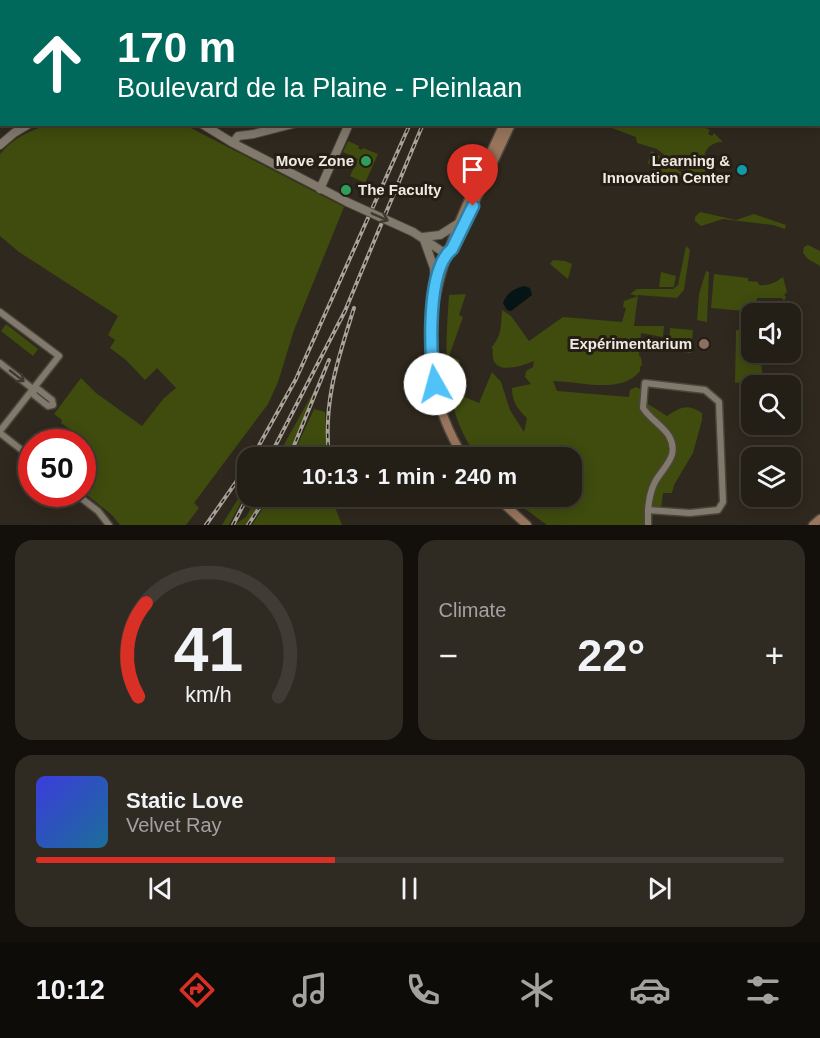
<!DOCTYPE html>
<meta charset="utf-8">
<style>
body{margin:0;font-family:Helvetica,sans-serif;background:#2f2b23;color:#f1f3f6;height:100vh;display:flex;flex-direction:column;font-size:22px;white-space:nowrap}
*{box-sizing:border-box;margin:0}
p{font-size:20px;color:#a3a2a1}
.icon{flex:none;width:33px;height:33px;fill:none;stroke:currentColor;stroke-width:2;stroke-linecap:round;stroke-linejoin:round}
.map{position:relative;height:525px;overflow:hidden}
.panel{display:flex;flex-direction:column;gap:15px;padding:15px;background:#13100c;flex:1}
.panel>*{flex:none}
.hud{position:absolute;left:0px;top:0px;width:820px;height:126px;box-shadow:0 3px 15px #0003,0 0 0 2px #403c35;background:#00695c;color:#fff;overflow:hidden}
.buttons{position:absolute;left:741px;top:303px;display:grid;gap:12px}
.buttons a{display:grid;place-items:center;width:60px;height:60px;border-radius:12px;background:#231e16;box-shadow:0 3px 15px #0003,0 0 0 2px #403c35;font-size:30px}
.speed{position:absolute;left:18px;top:429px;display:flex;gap:12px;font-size:30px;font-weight:700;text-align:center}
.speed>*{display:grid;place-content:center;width:78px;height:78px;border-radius:50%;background:#231e16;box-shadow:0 3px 15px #0003,0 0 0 2px #403c35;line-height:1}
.speed .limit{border:9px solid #d22;background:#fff;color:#111}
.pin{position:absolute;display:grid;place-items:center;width:51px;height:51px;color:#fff;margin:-62px -26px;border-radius:50% 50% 50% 0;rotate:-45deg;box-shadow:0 0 6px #0007}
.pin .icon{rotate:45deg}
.me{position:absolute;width:66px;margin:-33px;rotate:353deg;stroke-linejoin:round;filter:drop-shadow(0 0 4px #0008)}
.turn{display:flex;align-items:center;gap:21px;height:126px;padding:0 18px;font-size:27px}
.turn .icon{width:78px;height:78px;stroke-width:2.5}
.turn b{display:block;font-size:42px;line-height:51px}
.big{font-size:45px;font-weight:700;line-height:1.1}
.panel .card{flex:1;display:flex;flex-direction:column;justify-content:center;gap:9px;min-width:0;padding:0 21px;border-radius:18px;background:#2f2b23}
.panel .dial{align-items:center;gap:0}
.dial svg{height:156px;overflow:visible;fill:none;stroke:#403c35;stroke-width:7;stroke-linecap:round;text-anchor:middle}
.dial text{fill:#f1f3f6;stroke:none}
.song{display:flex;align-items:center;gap:18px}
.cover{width:72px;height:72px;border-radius:9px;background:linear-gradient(135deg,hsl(240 70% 55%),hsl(200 70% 35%))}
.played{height:6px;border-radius:3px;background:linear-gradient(90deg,#d93025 40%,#403c35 40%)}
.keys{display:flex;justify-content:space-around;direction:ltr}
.heat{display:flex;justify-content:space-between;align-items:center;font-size:33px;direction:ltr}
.panel .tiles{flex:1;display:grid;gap:15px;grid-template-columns:1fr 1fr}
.card:last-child{grid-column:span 2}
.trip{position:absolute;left:237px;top:447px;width:345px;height:60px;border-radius:18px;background:#231e16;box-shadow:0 3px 15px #0003,0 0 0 2px #403c35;font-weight:700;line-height:60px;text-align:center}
.menu{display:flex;height:96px;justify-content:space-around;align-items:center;background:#0e0c09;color:#a3a2a1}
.menu .icon{width:42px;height:42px}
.menu .active{color:#d93025}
.menu b{font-size:27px;color:#f1f3f6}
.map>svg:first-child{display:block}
</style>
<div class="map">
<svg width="820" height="525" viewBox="0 0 820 525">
<rect width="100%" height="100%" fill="#2f281e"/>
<path fill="#3f4c0e" d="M48,125h137l159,82 -50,123 -16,52 -10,22 -74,99 5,5 -13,17h-66l-8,-10 -29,-23 -1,-50h-6l4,-6 -19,-13 1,-3 -8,-6 27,-36 15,15 46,33 22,-28 12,-10 -19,-20 -12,12 -19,-20 -16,-12 5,-8 -7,-5 10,-19 -99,-64 -19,-16v-82c13,-16 29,-23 48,-29z
M604,125h95l11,5 -2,4 4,2 2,-3 9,9c-16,0 -23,13 -17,28l-4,5 -25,-10 -20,-16 -20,-6 -1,-6z
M348,141l11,5 -1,2 3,2 2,-2 15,6 -13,29 -15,-7 8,-17 -15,-7z
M651,151c12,5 19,14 30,21v6c-17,3 -23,-3 -33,-15z
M700,212l36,8 18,-6 32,11 -1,4 -12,-4 -50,-6 -22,7 -6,-5v-4z
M808,245l12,6v15l-12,-7 -5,-6 1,-6z
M686,246l4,4 -6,40 -7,8 -39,-3 -4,31h30l-1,11 -22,-4 -2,23 2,1 1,8 -2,2v4c-18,24 -62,10 -87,10l4,10 72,6 1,-7 6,-3 12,6v11l19,12c15,-10 21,-12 35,-3v7l-9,33 -19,32 -2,8h-9l-2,16 -15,-4v20h-99l-38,-28 63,-1v-38l-95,-1c-36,-52 -32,-102 -28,-162l17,-1 -7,21 4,2 -14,39 10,4 1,7 -4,12 7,3 -3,13 19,8 13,-31 9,10 9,28 14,22 3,-14c-10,-9 -15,-17 -15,-30l19,-4 -6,-7 1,-6 7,-4 1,-6c-13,5 -45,17 -41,-12l-2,-1c11,-12 10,-23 11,-38l9,6 18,25 34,-24 59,5 4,-14 -3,-1 1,-6 14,-5 -8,-2 7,-5h36l5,-4z
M553,260l12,1 7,3 -4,15 -18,-15z
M706,271l3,1 -2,50 -10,-2 2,-26z
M661,272l15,4 -2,11h-15z
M714,274l34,4v3l10,1 1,3c9,1 16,-2 24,-8l4,15 -3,3 2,2 -2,4 -2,-3h-25l-2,14 -44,-4z
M6,324l32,25 -5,7 -32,-25z
M670,328l23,2 -2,23 -23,-3z
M736,330l15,1 1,21 8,1 3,26 -28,4z
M319,382l-32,75h-10z
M314,409l11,3 2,44 -35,1z
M247,484v7l-18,34h-7z
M257,497h7l-18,28h-12l12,-8z
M270,497h61l11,28h-90z"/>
<path fill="#051414" d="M524,286l6,2 2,7 -21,16 -4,-1 -4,-7c4,-10 10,-14 21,-17z"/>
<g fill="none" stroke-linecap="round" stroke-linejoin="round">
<g stroke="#4b453c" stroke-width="9">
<path id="minor" d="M45,2l1,-2
M148,2l1,-2
M255,2l1,-2
M319,2l1,-2
M0,109l2,1
M0,312l59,44 -59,75
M0,363l33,26h5l14,11 1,5 -5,1 -14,-11 -1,-6
M645,383l60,7 14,12 4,100 -5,8 -28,3 -42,-3c1,-10 2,-19 7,-28 9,-16 25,-26 14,-46 -7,-11 -19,-17 -26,-28z
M0,433l32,25
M76,494l22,17 11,14
M648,510v15"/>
</g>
<g stroke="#4b453c" stroke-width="10">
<path id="tertiary" d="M416,2l1,-2
M0,18h2
M202,124l31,19 114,59
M233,143l5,-7 16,-2 39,-10
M0,145l14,-12 15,-9
M320,189l29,-65
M413,232l33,22
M423,237l11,31 1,23
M423,237l17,-2 19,-12"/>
</g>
<g stroke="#4b453c" stroke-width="11">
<path id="secondary" d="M562,2v-2
M568,2l1,-2
M456,242l55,-118
M464,458c-73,-119 -11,-223 40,-334
M495,496l32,29
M813,525l7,-6"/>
</g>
<use href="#minor" stroke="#82796d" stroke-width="6"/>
<use href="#tertiary" stroke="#82796d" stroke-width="8"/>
<use href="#secondary" stroke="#98755c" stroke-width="8"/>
<g stroke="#a8a39b" stroke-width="4">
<path id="rail" d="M465,2l1,-2
M478,2v-2
M329,456c-6,-55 9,-97 25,-148
M252,458l44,-79 114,-255
M269,458l76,-147 78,-187
M289,458l40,-98
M206,525l42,-60
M233,525l15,-29
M248,525l19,-29"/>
</g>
<use href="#rail" stroke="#251e14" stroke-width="1.5" stroke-dasharray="4.5" stroke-linecap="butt"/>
<g stroke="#4b453c" stroke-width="10" stroke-linecap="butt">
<path id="tertiary-bridge" d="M347,202l66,30"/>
</g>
<use href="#tertiary-bridge" stroke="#82796d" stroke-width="8"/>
</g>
<defs><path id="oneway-shaft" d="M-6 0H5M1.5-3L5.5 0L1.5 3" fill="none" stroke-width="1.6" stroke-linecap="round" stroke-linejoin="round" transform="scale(1.5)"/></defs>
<g stroke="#41392f">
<use href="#oneway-shaft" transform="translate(380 217) rotate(24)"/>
<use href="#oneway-shaft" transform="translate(17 376) rotate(38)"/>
</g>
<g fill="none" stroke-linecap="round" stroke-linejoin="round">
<g stroke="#337fa1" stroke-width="15">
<path id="route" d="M435,384c-5,-31 -9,-114 17,-135l21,-43"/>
</g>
<use href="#route" stroke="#4fc3f7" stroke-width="10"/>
</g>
<g fill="#2e9e5b" stroke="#251e14" stroke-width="2">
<circle cx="366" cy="161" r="6"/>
<circle cx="346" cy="190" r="6"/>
</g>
<circle fill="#0f9aa8" stroke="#251e14" stroke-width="2" cx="742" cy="170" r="6"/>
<circle fill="#8d6e63" stroke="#251e14" stroke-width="2" cx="704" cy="344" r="6"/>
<g text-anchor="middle" stroke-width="6" stroke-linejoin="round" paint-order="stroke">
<g font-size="15" font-weight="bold" fill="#eee9e2" stroke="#251e14" text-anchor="end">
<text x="354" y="166">Move Zone</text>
<text x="730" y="166">Learning &amp;<tspan x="730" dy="17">Innovation Center</tspan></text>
<text x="358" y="195" text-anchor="start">The Faculty</text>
<text x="692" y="349">Expérimentarium</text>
</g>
</g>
</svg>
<div class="buttons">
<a><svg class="icon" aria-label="sound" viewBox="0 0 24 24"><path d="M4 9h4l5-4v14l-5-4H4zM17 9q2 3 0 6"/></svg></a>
<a><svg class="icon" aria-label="search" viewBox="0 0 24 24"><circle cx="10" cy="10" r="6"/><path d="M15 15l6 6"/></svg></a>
<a><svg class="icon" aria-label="layers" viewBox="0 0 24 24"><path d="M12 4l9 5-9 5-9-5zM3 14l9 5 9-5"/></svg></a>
</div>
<div class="speed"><div class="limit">50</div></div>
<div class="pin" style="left:473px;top:206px;background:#d93025"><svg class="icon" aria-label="arrive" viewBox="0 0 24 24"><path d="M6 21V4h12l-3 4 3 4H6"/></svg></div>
<svg class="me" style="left:435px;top:384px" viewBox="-20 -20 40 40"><circle r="19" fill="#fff"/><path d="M0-13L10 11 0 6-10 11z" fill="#4fc3f7"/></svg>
<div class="trip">10:13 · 1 min · 240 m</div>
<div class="hud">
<div class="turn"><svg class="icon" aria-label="ahead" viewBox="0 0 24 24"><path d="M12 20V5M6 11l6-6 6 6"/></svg><div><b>170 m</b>Boulevard de la Plaine - Pleinlaan</div></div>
</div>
</div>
<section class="panel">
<div class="tiles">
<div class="card dial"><svg viewBox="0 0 100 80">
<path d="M14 69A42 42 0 1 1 86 69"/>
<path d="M14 69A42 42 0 0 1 18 21" stroke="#d93025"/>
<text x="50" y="56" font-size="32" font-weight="700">41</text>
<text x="50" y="72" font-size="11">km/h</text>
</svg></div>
<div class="card"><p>Climate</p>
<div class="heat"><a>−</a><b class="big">22°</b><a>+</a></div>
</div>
<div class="card">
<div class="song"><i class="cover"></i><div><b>Static Love</b><p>Velvet Ray</p></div></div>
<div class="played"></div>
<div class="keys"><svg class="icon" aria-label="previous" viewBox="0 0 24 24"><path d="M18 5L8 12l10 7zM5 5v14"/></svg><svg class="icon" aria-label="pause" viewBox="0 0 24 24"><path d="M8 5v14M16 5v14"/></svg><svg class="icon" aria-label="next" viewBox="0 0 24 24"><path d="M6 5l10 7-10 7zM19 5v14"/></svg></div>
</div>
</div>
</section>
<nav class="menu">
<b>10:12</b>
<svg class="icon active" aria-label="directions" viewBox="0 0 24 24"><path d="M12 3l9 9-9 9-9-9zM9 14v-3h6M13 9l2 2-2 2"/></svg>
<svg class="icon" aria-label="music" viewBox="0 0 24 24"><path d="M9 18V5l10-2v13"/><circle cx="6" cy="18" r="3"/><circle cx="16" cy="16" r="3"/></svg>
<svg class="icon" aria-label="phone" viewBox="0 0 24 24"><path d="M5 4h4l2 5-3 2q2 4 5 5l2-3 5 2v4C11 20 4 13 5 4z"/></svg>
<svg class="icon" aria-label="climate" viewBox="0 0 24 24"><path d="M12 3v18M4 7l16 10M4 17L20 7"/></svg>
<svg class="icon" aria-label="car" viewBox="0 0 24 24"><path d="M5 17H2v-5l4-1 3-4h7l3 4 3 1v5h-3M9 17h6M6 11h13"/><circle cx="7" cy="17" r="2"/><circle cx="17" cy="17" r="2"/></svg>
<svg class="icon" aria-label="filters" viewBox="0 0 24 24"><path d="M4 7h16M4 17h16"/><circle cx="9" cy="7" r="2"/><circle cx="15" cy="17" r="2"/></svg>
</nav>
